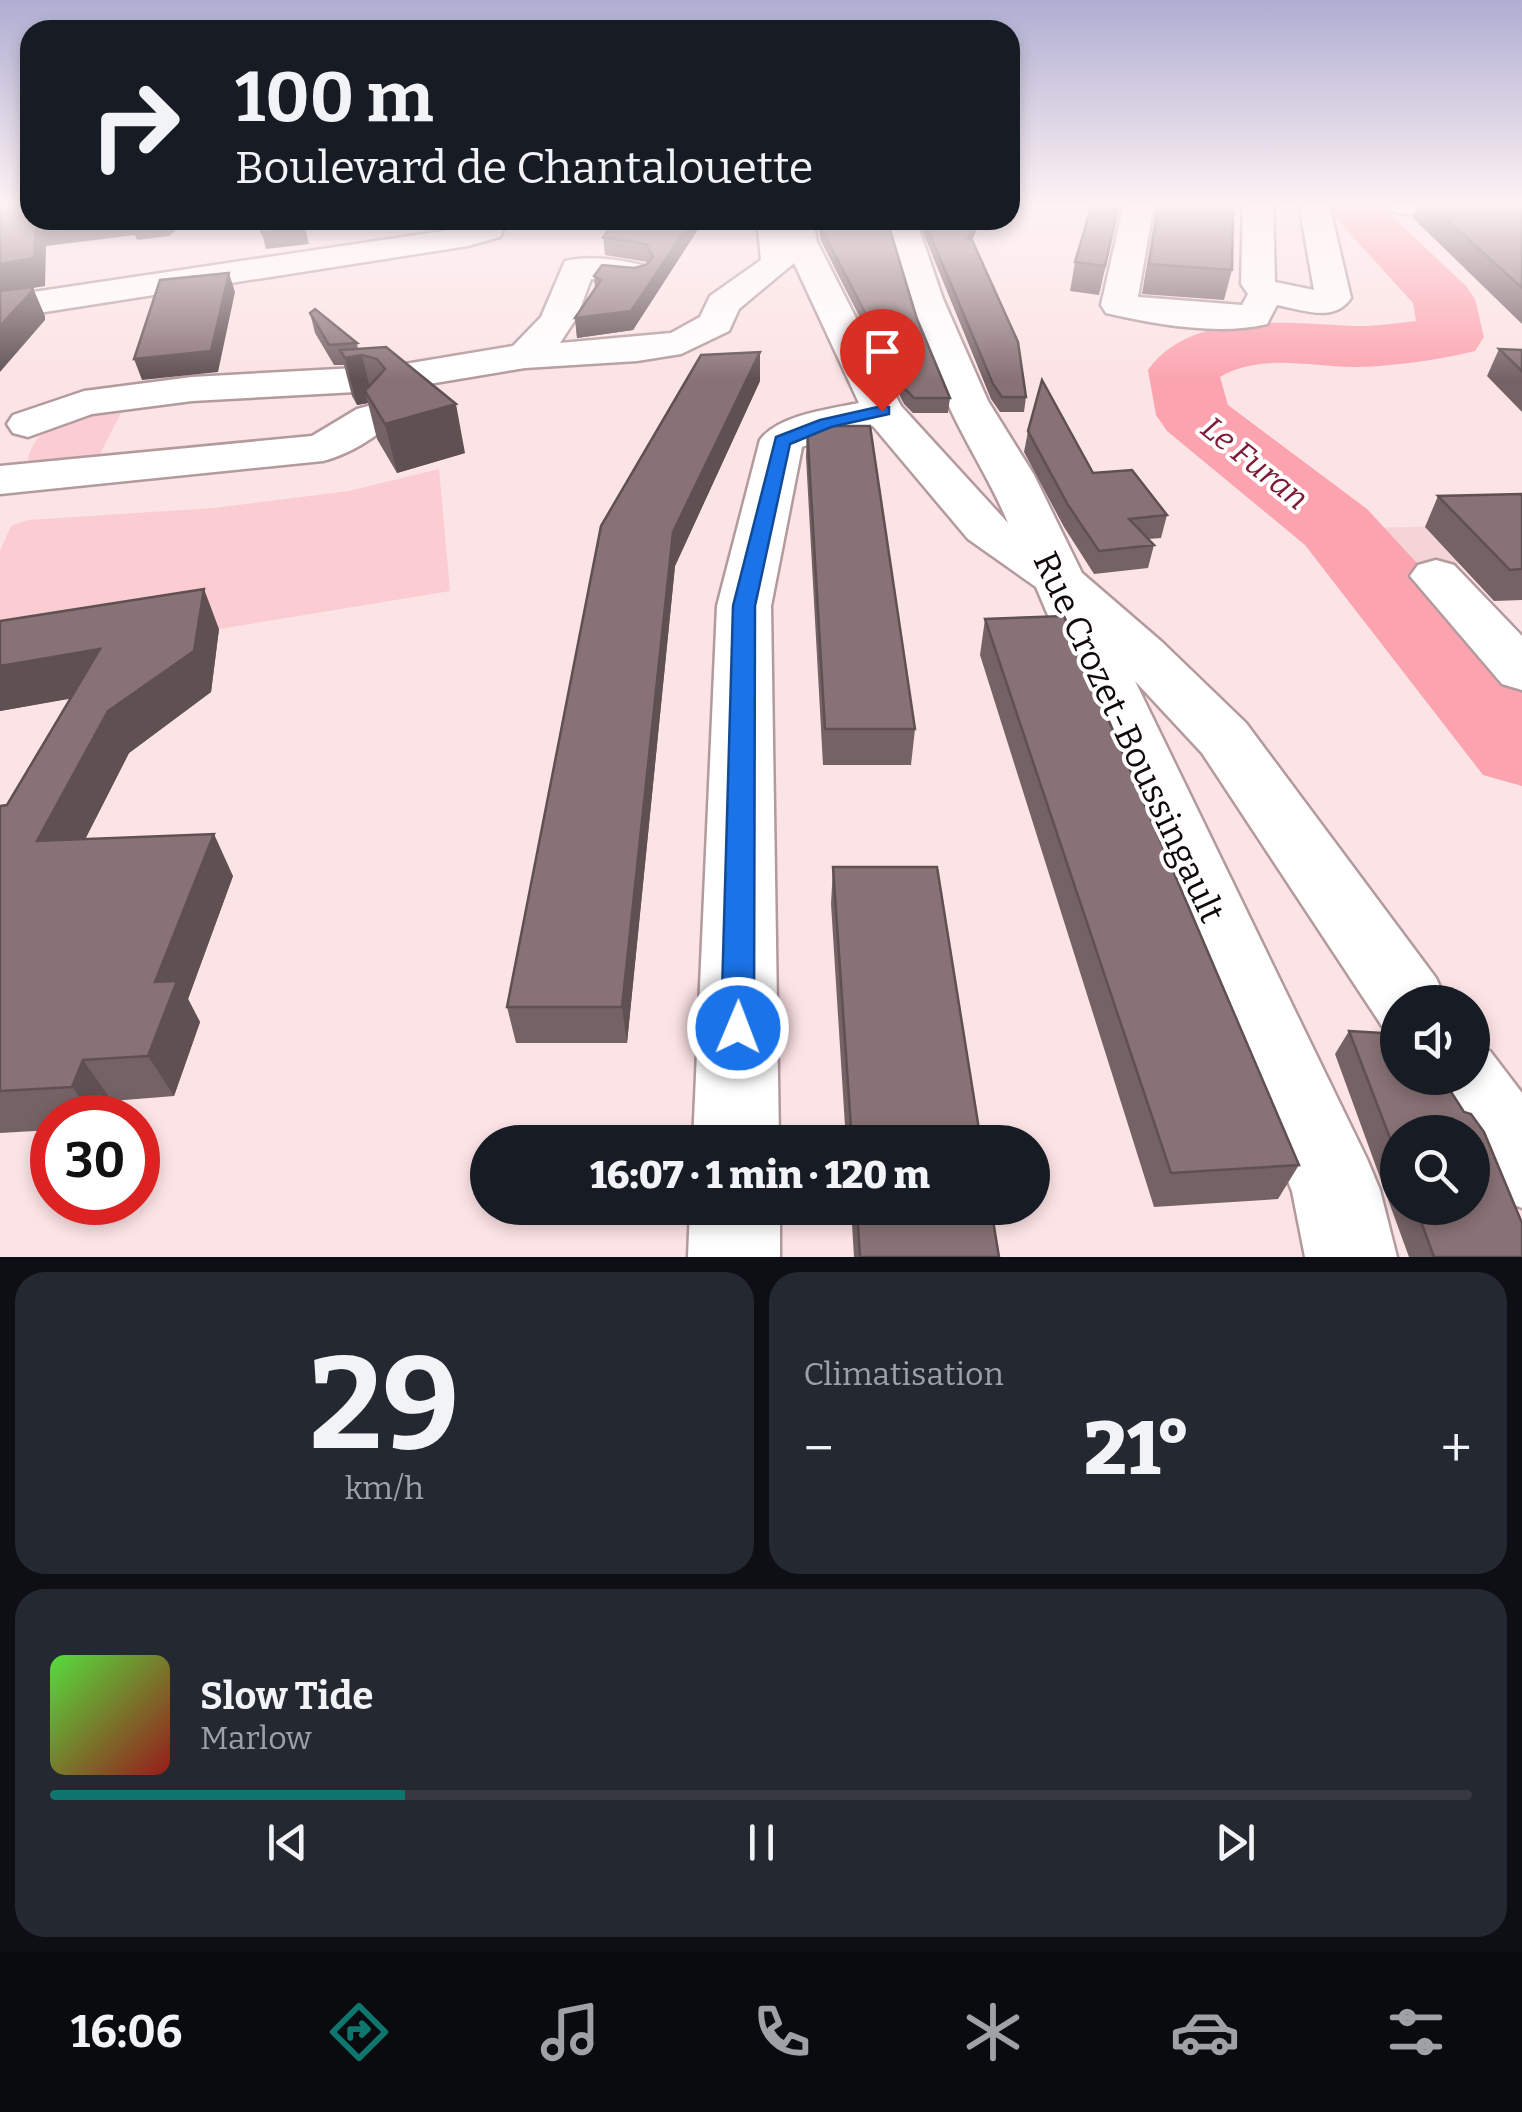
<!DOCTYPE html>
<html lang="fr">
<meta charset="utf-8">
<style>
body{margin:0;font-family:Bitter,serif;background:#242831;color:#f1f3f6;height:100vh;display:flex;flex-direction:column;font-size:38px;white-space:nowrap}
*{box-sizing:border-box;margin:0}
p{font-size:32px;color:#9ea1a6}
.icon{flex:none;width:55px;height:55px;fill:none;stroke:currentColor;stroke-width:2;stroke-linecap:round;stroke-linejoin:round}
.map{position:relative;height:1257px;overflow:hidden}
.side{display:flex;flex-direction:column;gap:15px;padding:15px;background:#0d0f14;flex:1}
.side>*{flex:none}
.top-card{position:absolute;left:20px;top:20px;width:1000px;height:210px;border-radius:30px;box-shadow:0 5px 15px #0003;background:#171b24;color:#f1f3f6;overflow:hidden}
.fabs{position:absolute;left:1380px;top:985px;display:grid;gap:20px}
.fabs a{display:grid;place-items:center;width:110px;height:110px;border-radius:50%;background:#171b24;box-shadow:0 5px 15px #0003;font-size:50px}
.speed{position:absolute;left:30px;top:1095px;display:flex;gap:20px;font-size:50px;font-weight:700;text-align:center}
.speed>*{display:grid;place-content:center;width:130px;height:130px;border-radius:50%;background:#171b24;box-shadow:0 5px 15px #0003;line-height:1}
.speed .limit{border:15px solid #d22;background:#fff;color:#111}
.pin{position:absolute;display:grid;place-items:center;width:85px;height:85px;color:#fff;margin:-102px -42px;border-radius:50% 50% 50% 0;rotate:-45deg;box-shadow:0 0 10px #0007}
.pin .icon{rotate:45deg}
.me{position:absolute;width:110px;margin:-55px;rotate:1deg;stroke-linejoin:round;filter:drop-shadow(0 0 8px #0008)}
.turn{display:flex;align-items:center;gap:35px;height:210px;padding:0 50px;font-size:45px}
.turn .icon{width:130px;height:130px;stroke-width:2.5}
.turn b{display:block;font-size:70px;line-height:85px}
.big{font-size:75px;font-weight:800;line-height:1.1}
.side .widget{flex:1;display:flex;flex-direction:column;justify-content:center;gap:15px;min-width:0;padding:0 35px;border-radius:30px;background:#242831}
.side .dial{align-items:center;gap:0}
.dial b{font-size:130px;line-height:1}
.song{display:flex;align-items:center;gap:30px}
.cover{width:120px;height:120px;border-radius:15px;background:linear-gradient(135deg,hsl(110 70% 55%),hsl(0 70% 35%))}
.played{height:10px;border-radius:5px;background:linear-gradient(90deg,#0f766e 25%,#363941 25%)}
.keys{display:flex;justify-content:space-around;direction:ltr}
.heat{display:flex;justify-content:space-between;align-items:center;font-size:55px;direction:ltr}
.side .tiles{flex:1;display:grid;gap:15px;grid-template-columns:1fr 1fr}
.widget:last-child{grid-column:span 2}
.trip{position:absolute;left:470px;top:1125px;width:580px;height:100px;border-radius:50px;background:#171b24;box-shadow:0 5px 15px #0003;font-weight:800;line-height:100px;text-align:center}
.tabs{display:flex;height:160px;justify-content:space-around;align-items:center;background:#090b0e;color:#9ea1a6}
.tabs .icon{width:70px;height:70px}
.tabs .selected{color:#0f766e}
.tabs b{font-size:45px;color:#f1f3f6}
.map>svg:first-child{display:block}
</style>
<div class="map">
<svg width="1522" height="1257" viewBox="0 0 1522 1257">
<rect width="100%" height="100%" fill="#fce3e5"/>
<path fill="#f5d4d7" d="M1339,505h6l26,23 151,-4 -32,39 -93,3z"/>
<path fill="#fbccd1" d="M125,405l-29,57 -61,2 -7,-5c10,-42 61,-46 97,-54z
M439,469l11,122 -450,74v-114l11,-25 17,-6 186,-12 135,-17z"/>
<g fill="none" stroke-linecap="round" stroke-linejoin="round">
<path fill="#fba4b0" fill-rule="evenodd" d="M1323,204h56l87,82 9,13 9,38 -9,14c-37,9 -79,15 -117,16 -46,1 -95,-15 -138,10l8,28 139,104 155,168v109l-39,-11 -178,-230 -138,-114 -11,-16 -8,-45c42,-60 142,-47 205,-44 21,1 42,-3 63,-5l-3,-18z"/>
<g stroke="#b29a9d" stroke-width="5">
<path id="minor" d="M1124,204h30l-16,93 104,8 6,-11 -7,-10 2,-80h30l2,78 39,8 -15,-86h30l22,94c-17,25 -48,12 -74,7l-10,19c-48,12 -113,0 -161,-11l-5,-8z
M1509,204l13,2v18l-46,-8 -74,-2 -10,-3 -5,-6z
M472,220l34,3 -6,14 -32,9 -468,73v-22l463,-69 12,-4z
M773,220h40l4,22 84,164 107,117c-18,-44 -45,-83 -63,-126 -25,-57 -43,-117 -59,-177h30l27,79 45,102 46,74 48,98 80,69 84,81 190,255 11,24h-49v30l-16,-6 -180,-273 -67,-72 232,478 13,31 17,67h-92l-13,-66 -256,-604 -68,-48 -95,-113 -35,7 -36,14 -31,159 8,536h-86l24,-536 43,-166c18,-25 70,-31 99,-37l-65,-140 -55,46 -10,22 -48,23 -44,7 -112,7 -132,22 -201,11 -100,13 -64,23 -15,-4 -6,-9 6,-9 71,-24 108,-14 201,-11 120,-20 28,-29 24,-56c24,-6 57,-1 81,5l5,7 -5,7 -12,3 -43,-4 -14,38 -17,26 111,-10 29,-16 10,-21 51,-36 -3,-31 5,-7z
M372,405l15,4 6,9c-14,20 -47,37 -70,43l-323,33v-28l312,-30 45,-27z
M1436,560l18,5 68,71v54l-20,-6 -92,-108 8,-11z
M1472,1044l18,7 32,42v115c-43,-17 -50,-30 -50,-76h-22l-30,-54h52z
M690,1208h90v49h-92z"/>
</g>
<use href="#minor" fill="#fff" fill-rule="evenodd"/>
</g>
<path fill="#756265" fill-rule="evenodd" d="M1092,204h28l-21,91 -29,-4 5,-29z
M1157,204h76l-1,66 -8,30 -82,-6z
M1418,204h104v120l-109,-106z
M564,220h140l-71,110 -56,8 -2,-20 20,-29 -1,-13 52,-11 1,-3 -42,-7 -2,-18 11,-14z
M817,220h70l30,99 33,79 -2,15h-35l-9,-9 -83,-163z
M918,220h63l-9,20 54,157 -2,15h-24l-9,-13z
M310,313l47,30 1,6 28,-2 79,106 -68,20 -20,-34 -9,-36 -11,2 -5,-9 -8,-31h-10l-19,-32z
M1499,349l23,1v62l-35,-36z
M760,381l-85,185 -48,477h-111l-9,-36 94,-481z
M807,426l108,303 -4,36h-88l-17,-308z
M1028,431l65,42 74,42 -6,23 -12,1 5,6 -6,23 -54,6 -30,-47 -40,-75z
M1522,494v106l-28,1 -69,-74 13,-31z
M985,619l314,546 -21,34 -124,8 -174,-552z
M0,621l219,8 -8,63 -82,61 -44,86 148,37 -45,123 12,23 -26,74 -62,5 -7,17h-53v12l-52,3v-327l7,-1 64,-107 -71,13z
M833,867l148,275h-135l-15,-238z
M1349,1031l173,226h-113l-74,-203zM1398,1132l74,76h-74z
M851,1208h140l8,49h-145z"/>
<path fill="#5f5052" d="M36,220h146v5l-13,11 -32,4 -2,-5 -89,11 -1,40 -12,2 12,28v4l-45,52v-108z
M303,220l6,24 -43,5 -4,-16z
M692,220h12l-71,110 -56,8 -2,-20 56,-7z
M977,220h4l-14,32 1,-13z
M229,273l6,19 -17,80 -76,8 -8,-21z
M760,352v29l-85,185 -48,477 -5,-36 51,-475z
M362,355l11,46 -8,-10 3,12 -11,2 -12,-47z
M456,404l9,49 -68,20 -12,-49z
M204,589l15,40 -8,63 -82,61 -66,130 -26,-42 71,-130z
M100,649l20,41 -120,21v-45z
M214,834l19,42 -45,123 12,23 -26,74 -26,-40 7,-74z
M83,1060l29,41 -7,17h-10l-23,-31z"/>
<path fill="#887275" stroke="#5f5052" stroke-width="2.5" d="M0,204h30v16h6l-2,38 -34,6z
M1092,204h27l-14,62 -30,-4z
M1159,204h74l-1,66 -83,-6z
M1430,204h92v84z
M260,220h43l2,7 -43,6z
M617,220h75l-61,91 -56,7 26,-38 -7,-4 8,-11 32,3 12,-3 7,-8 -7,-13 -43,-7z
M819,220h68l30,99 33,79h-36l-9,-9 -84,-161z
M924,220h53l-9,19 4,1 46,102 8,55h-24l-9,-13z
M229,273l-18,78 -77,8 26,-79z
M33,287l-1,4 -32,35v-35z
M315,309l42,34 -28,2 -19,-32z
M386,347l70,57 -71,20 -20,-33 20,-22 -8,-10 -15,-4 -17,3 -5,-8z
M1499,349l23,1v21z
M760,352l-87,180 -51,475h-115l94,-481 100,-171z
M1042,380l51,93 39,-3 35,45 -38,4 25,26 -55,6 -31,-46 -40,-74z
M807,426h63l45,303h-90z
M1522,494v75l-12,1 -72,-74z
M204,589l-10,62 -86,60 -71,130 177,-7 -59,148 22,-1 -29,75 -65,4 -11,27 -72,4v-285l7,-1 93,-156 -100,17v-45z
M1064,616l235,549 -128,8 -186,-554z
M833,867h104l44,275h-129z
M1349,1031l49,3v44h44l22,34 7,2 13,18 38,91v34h-88l-18,-49h56v-76h-74v27z
M857,1208h134l8,49h-139z"/>
<linearGradient id="sky" x2="0" y2="1"><stop stop-color="#afaed2"/><stop offset="0.54" stop-color="#fef2f3"/><stop offset="1" stop-color="#fef2f3" stop-opacity="0"/></linearGradient>
<rect width="1522" height="380" fill="url(#sky)"/>
<path fill="#1a73e8" stroke="#114b97" stroke-width="2.5" d="M882,406l7,1v7l-58,13 -41,17 -35,162 -1,422 -5,10 -11,4 -12,-4 -5,-10 12,-422 43,-169 44,-17z"/>
<g text-anchor="middle" stroke-width="8" stroke-linejoin="round" paint-order="stroke">
<g font-size="32" font-style="italic" fill="#7d1a34" stroke="#fff">
<text transform="translate(1255 463) rotate(39)" y="11">Le Furan</text>
</g>
<g font-size="35" fill="#11090a" stroke="#fff">
<text transform="translate(1129 737) rotate(65)" y="12">Rue Crozet-Boussingault</text>
</g>
</g>
</svg>
<div class="fabs">
<a><svg class="icon" aria-label="sound" viewBox="0 0 24 24"><path d="M4 9h4l5-4v14l-5-4H4zM17 9q2 3 0 6"/></svg></a>
<a><svg class="icon" aria-label="search" viewBox="0 0 24 24"><circle cx="10" cy="10" r="6"/><path d="M15 15l6 6"/></svg></a>
</div>
<div class="speed"><div class="limit">30</div></div>
<div class="pin" style="left:882px;top:411px;background:#d93025"><svg class="icon" aria-label="arrive" viewBox="0 0 24 24"><path d="M6 21V4h12l-3 4 3 4H6"/></svg></div>
<svg class="me" style="left:738px;top:1028px" viewBox="-20 -20 40 40"><circle r="17" fill="#1a73e8" stroke="#fff" stroke-width="3"/><path d="M0-11L8 9 0 5-8 9z" fill="#fff"/></svg>
<div class="trip">16:07 · 1 min · 120 m</div>
<div class="top-card">
<div class="turn"><svg class="icon" aria-label="right" viewBox="0 0 24 24"><path d="M7 20v-9h11M14 6l5 5-5 5"/></svg><div><b>100 m</b>Boulevard de Chantalouette</div></div>
</div>
</div>
<section class="side">
<div class="tiles">
<div class="widget dial"><b>29</b><p>km/h</p></div>
<div class="widget"><p>Climatisation</p>
<div class="heat"><a>−</a><b class="big">21°</b><a>+</a></div>
</div>
<div class="widget">
<div class="song"><i class="cover"></i><div><b>Slow Tide</b><p>Marlow</p></div></div>
<div class="played"></div>
<div class="keys"><svg class="icon" aria-label="previous" viewBox="0 0 24 24"><path d="M18 5L8 12l10 7zM5 5v14"/></svg><svg class="icon" aria-label="pause" viewBox="0 0 24 24"><path d="M8 5v14M16 5v14"/></svg><svg class="icon" aria-label="next" viewBox="0 0 24 24"><path d="M6 5l10 7-10 7zM19 5v14"/></svg></div>
</div>
</div>
</section>
<nav class="tabs">
<b>16:06</b>
<svg class="icon selected" aria-label="directions" viewBox="0 0 24 24"><path d="M12 3l9 9-9 9-9-9zM9 14v-3h6M13 9l2 2-2 2"/></svg>
<svg class="icon" aria-label="music" viewBox="0 0 24 24"><path d="M9 18V5l10-2v13"/><circle cx="6" cy="18" r="3"/><circle cx="16" cy="16" r="3"/></svg>
<svg class="icon" aria-label="phone" viewBox="0 0 24 24"><path d="M5 4h4l2 5-3 2q2 4 5 5l2-3 5 2v4C11 20 4 13 5 4z"/></svg>
<svg class="icon" aria-label="climate" viewBox="0 0 24 24"><path d="M12 3v18M4 7l16 10M4 17L20 7"/></svg>
<svg class="icon" aria-label="car" viewBox="0 0 24 24"><path d="M5 17H2v-5l4-1 3-4h7l3 4 3 1v5h-3M9 17h6M6 11h13"/><circle cx="7" cy="17" r="2"/><circle cx="17" cy="17" r="2"/></svg>
<svg class="icon" aria-label="filters" viewBox="0 0 24 24"><path d="M4 7h16M4 17h16"/><circle cx="9" cy="7" r="2"/><circle cx="15" cy="17" r="2"/></svg>
</nav>
